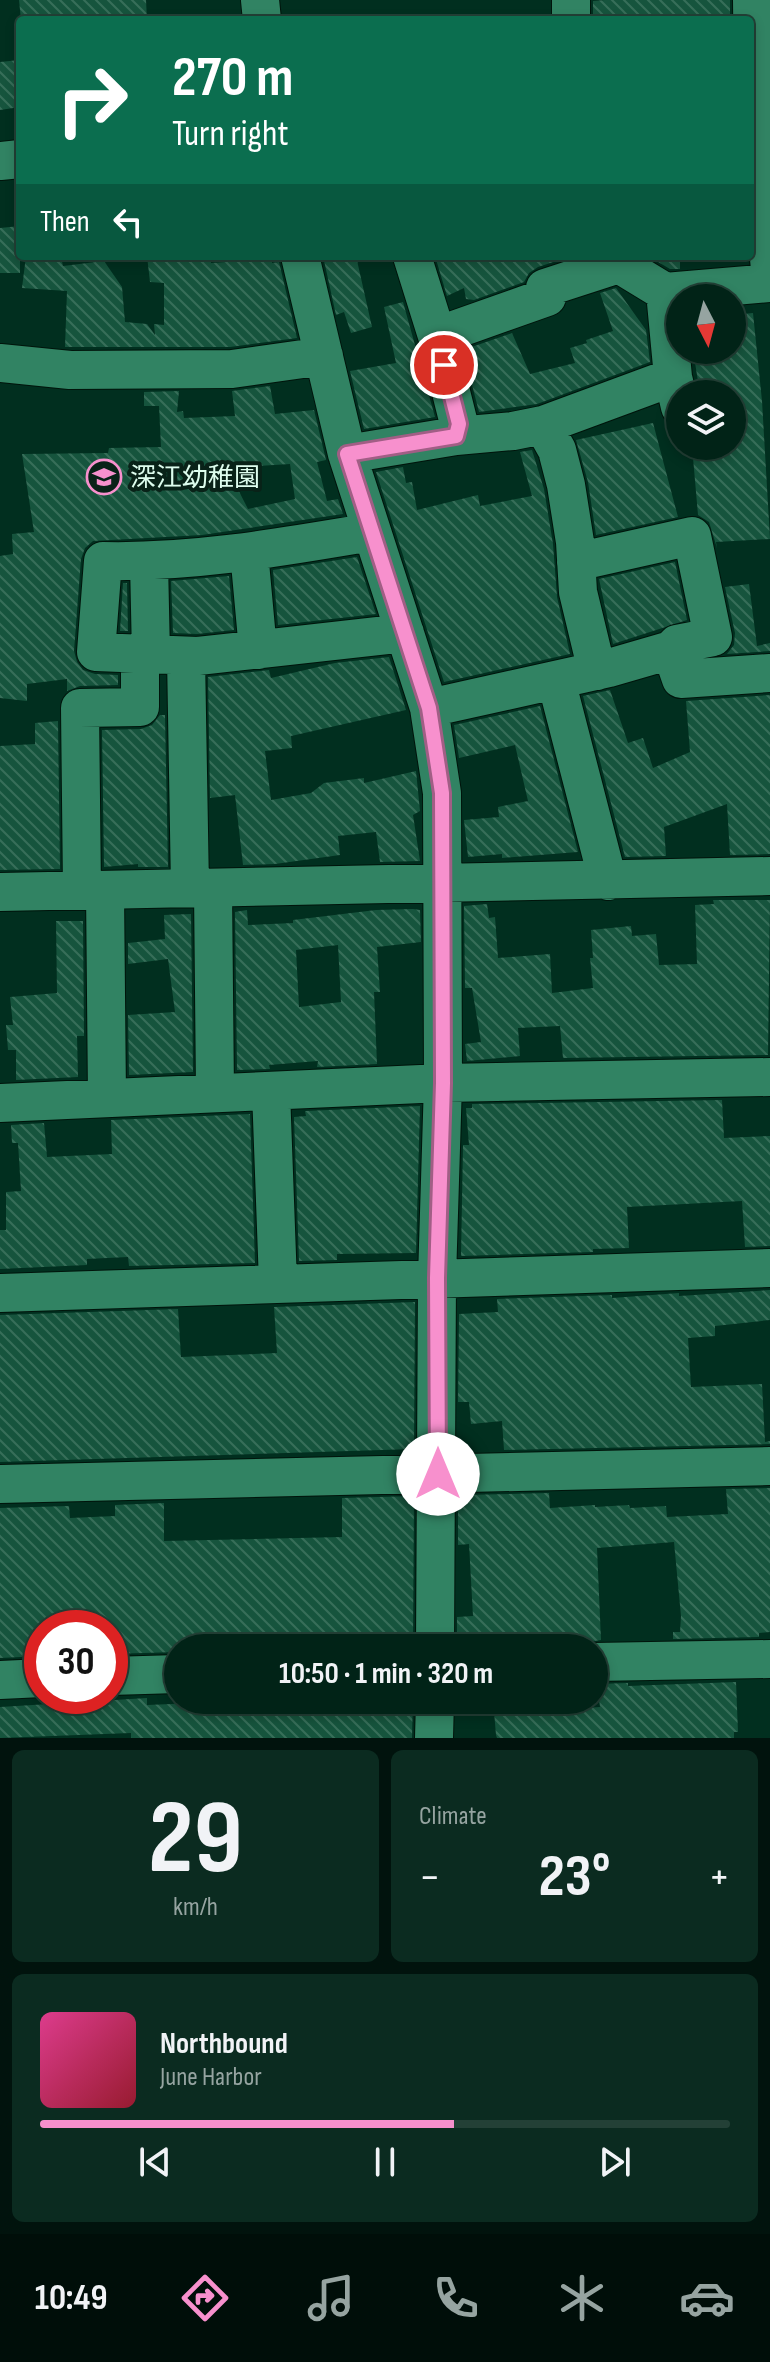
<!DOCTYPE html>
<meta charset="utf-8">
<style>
body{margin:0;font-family:"Sofia Sans Condensed","Noto Sans JP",sans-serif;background:#0b2b20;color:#f1f3f6;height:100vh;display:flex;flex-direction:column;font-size:30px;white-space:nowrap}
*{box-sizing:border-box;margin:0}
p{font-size:26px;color:#96a4a1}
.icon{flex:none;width:44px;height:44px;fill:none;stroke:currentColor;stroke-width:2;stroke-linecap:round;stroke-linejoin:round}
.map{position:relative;height:1738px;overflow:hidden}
.side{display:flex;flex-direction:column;gap:12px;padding:12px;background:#01130d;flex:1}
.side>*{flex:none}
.guide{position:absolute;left:16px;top:16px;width:738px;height:244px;border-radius:8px;box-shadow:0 4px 12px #0003,0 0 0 2px #234036;background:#0b6e4f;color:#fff;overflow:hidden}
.needle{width:52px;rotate:174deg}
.buttons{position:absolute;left:666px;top:284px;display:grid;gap:16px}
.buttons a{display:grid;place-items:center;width:80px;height:80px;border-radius:50%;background:#012317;box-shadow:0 4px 12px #0003,0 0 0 2px #234036;font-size:40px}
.speed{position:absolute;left:24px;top:1610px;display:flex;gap:16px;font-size:40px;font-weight:700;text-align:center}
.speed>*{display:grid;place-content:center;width:104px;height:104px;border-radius:50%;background:#012317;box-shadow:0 4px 12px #0003,0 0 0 2px #234036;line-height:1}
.speed .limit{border:12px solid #d22;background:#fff;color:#111}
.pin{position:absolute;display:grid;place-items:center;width:68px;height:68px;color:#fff;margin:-34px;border:4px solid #fff;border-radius:50%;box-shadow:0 2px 8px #0007}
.me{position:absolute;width:88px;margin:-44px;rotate:0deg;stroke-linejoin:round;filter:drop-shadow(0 0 6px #0008)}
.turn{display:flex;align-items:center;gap:28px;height:168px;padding:0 24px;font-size:36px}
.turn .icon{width:104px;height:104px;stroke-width:2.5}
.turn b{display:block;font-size:56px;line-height:68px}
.then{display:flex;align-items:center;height:76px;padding:0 24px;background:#0003;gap:16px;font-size:30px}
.big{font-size:60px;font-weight:700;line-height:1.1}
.side .tile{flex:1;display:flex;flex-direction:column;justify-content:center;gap:12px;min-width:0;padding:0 28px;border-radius:12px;background:#0b2b20}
.side .dial{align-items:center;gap:0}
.dial b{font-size:104px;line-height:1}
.song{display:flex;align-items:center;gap:24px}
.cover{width:96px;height:96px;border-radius:12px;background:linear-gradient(135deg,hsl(330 70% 55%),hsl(350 70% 35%))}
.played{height:8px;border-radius:4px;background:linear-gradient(90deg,#f790cd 60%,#234036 60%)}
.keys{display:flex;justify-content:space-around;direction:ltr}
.heat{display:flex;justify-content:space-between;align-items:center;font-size:44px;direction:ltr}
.side .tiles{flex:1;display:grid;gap:12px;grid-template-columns:1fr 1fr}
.tile:last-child{grid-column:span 2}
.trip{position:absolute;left:164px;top:1634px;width:444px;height:80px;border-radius:40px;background:#012317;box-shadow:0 4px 12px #0003,0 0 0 2px #234036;font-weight:700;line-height:80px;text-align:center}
.menu{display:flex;height:128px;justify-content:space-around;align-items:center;background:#000e09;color:#96a4a1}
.menu .icon{width:56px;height:56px}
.menu .selected{color:#f790cd}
.menu b{font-size:36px;color:#f1f3f6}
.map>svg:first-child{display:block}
</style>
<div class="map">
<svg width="770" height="1738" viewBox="0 0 770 1738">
<defs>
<pattern id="building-back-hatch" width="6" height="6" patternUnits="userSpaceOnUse" patternTransform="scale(2)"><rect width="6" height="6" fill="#16543d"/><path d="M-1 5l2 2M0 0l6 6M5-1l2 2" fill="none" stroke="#376e59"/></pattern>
</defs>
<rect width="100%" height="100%" fill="#012f1f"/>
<path fill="url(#building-back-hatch)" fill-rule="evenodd" d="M19,0h127l1,20h-126z
M605,0h125v20h-137v-19z
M19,60l1,47 -20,3v-48z
M20,226v47h-20v-45z
M26,256l35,1 2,9 41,-5 18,26 3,35 22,2 8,11 -1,-11 10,1v-42l-14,-1 -3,-26h64v7l61,-4v4l7,-1 18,76 -67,9h-165l2,-56 -45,-3z
M323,256h33l16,71 -21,6 -7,-21 -8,3z
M435,256h137l-34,11 -9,6 -5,9 -50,18 -8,-1 -2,-11 -17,8z
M648,256h32v13h-10z
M616,288l30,42 4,32 -113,42 -58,8 -16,-62 49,-17 18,41 45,-11 -5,-15 17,-5 -1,-3 27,-9 -13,-38z
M403,302l32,115 -71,12 -14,-58 46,-8 -12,-56z
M753,313l9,88 8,138 -54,3 1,6 -8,-26 -11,-7 -6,-69h43l-3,-52h-32l-7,-44h39v-35z
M270,386l5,28 39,-4 12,50 -9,2 10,39 11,-2 5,15 -141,21 -109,6 -8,7 -4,11 -7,92 3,11 6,8 12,4 23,1v10l-38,1 -13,5v-12l-40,5v17l-27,-3v-142l13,-2 -1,-20 22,-2 -12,-78 86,-1 1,-5 52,-1 -2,-41h-15v-14l35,-1 -2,21 6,-1 1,7 51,-2 -3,-25zM290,464l5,35 -47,10 -21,-41z
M653,423l25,94 -82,18 -8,-53 -12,-42z
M532,450l12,39 9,55 4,53 13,57 -126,28 -68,-210 27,-5 3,16 6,-1 5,28 61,-15 2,11 52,-10 -12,-44z
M357,557l19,57 -98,11 -5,-55z
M675,562l12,58 -74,24 -14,-65z
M229,576l5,54 -37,4 -24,-1 -2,-52z
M123,583h4l1,48h-8z
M749,584l8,62 13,-3v8l-43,3 7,-9 1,-12 -10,-46z
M389,657l17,53 -115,26 1,12 -27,3 6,49 40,-7 13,-10 40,-5v5l52,-12 4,40 -7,4 7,46 -40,1 -4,-30 -38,4 2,19 -65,9 -32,1 -8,-70 -25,3 -2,-121 61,-7 2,8 64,-15z
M610,690l18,53 15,-5 10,30 37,-16 -4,-51 84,-6v159l-40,1 -3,-51 -63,23 2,29 -41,1 -42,-161z
M540,706l38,146 -76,6v-4l-34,3 -4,-37 35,-3 -1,-10 30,-6 -13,-56 -56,13 -5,-33z
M160,715h5l3,152h-30v-3l-34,3 -2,-137 39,-1 11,-4z
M58,721l2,148 -60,1v-124l35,-2v-21z
M713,900h57l-2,155 -205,3 -3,-32 -42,2 2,28 -53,5 -2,-17 16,-2 -9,-54h-7l-1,-82 23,-2 2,14 6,-1 3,41 52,-4 2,39 41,-5 -3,-30h3l-2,-28 40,-4 1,10 24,-2 3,31 38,-1 -2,-59 19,-1z
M413,909l7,1 1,32 -44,5 3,45h-6l3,72 -60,3 1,-6 -49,4 1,4 -33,1 -2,-158 12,-2 1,15 45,-2v-3l83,-10zM338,945l3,57 -42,5 -3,-57z
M191,914l2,158 -64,3 -1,-60 47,-3 -7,-53 -40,5v-21l37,-4 -1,-24z
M56,921h27l1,115h-7l1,41 -62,3v-30h-8l-2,-25h7l-3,-28 47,-4z
M722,1100l2,38 46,-2v110l-25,1 -3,-46 -115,6 2,41 -36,1v3l-132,4 2,-111h6l-3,-37h6v-4z
M420,1106l-4,147 -79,1v6l-38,1 -5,-144 12,-1 -1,-5z
M250,1114l5,149 -126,3 -1,-9 -41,2v6l-87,4v-39h6v-38l15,-1 -3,-48h-6l-1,-18 33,-2 3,34 65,-3 -1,-34z
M770,1290v30l-55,6v10l-27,2 3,49 71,-3 3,58 5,-1v3l-266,6 -2,-29 -31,3 -2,-22h-11l1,-88 39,-2 -1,-13 115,-4v3l67,-5v3z
M415,1302l-1,147 -414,13v-147l178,-6 3,48 96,-4 -3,-46z
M770,1488v144l-11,1v4l-86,2v-7h7l1,-16 -7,-74 -77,6 4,92 -18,3 -5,5h-121v-31l16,-1 -4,-72 -11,1v-47l3,-3 88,-2 1,15 45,-3v2l34,-2 1,3 36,-2 1,11 61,-3 -2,-25z
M414,1496l-1,152h-235v4l-68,2v-26h-68v28l-42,2v-150l69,-2 1,12 45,-2v-11l49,-2v38l178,-4v-39z
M736,1682l2,50h-4v6h-237l-1,-3 -3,-35h42l1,11 64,-4 -3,-23 31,-1v3z
M147,1698v7l121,-5h145l-1,38h-281v-5l-131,5v-31z"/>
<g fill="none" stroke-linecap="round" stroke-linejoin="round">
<g stroke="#00140b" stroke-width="40">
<path id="minor" d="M260,0l2,20
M571,0v20
M752,0l1,90 17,179
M0,161l20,-2
M300,256l47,198 82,254 13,85 1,290 -6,195 -2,370
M616,256l3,8 46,28 8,85 7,30
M665,292l105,-9
M437,336l110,-39 -2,-9 74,-24
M0,363l70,7 162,-1 92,-13
M543,425l14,25 9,35 9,57 3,50 19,79
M456,436l57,-5 30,-6 130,-48
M347,454l109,-18 3,-12 -22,-88 -25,-80
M372,532c-90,15 -178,31 -269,29l-7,91 102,4 207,-23
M249,552l9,98
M149,562l2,93
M576,562l116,-26 21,101 -36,7 -6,6
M186,656l4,232
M556,680l52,201
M429,708l180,-40 62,-18 10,29 89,-6
M213,888l2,205
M82,890l-2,-182 60,-1v-52
M105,890l2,208
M0,892l770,-16
M271,1091l7,192
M0,1103l443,-20 327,-6
M0,1293l770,-25
M0,1484l770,-18
M594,1662l176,-3
M110,1676l68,-2
M0,1680l42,-2
M434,1738l1,-38"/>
</g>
<use href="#minor" stroke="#318363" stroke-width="38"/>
</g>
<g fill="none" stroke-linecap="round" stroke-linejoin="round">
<g stroke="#a15e85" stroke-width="20">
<path id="route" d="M438,1474l-1,-196 6,-195 -1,-290 -13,-85 -82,-254 109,-18 3,-12 -15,-59"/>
</g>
<use href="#route" stroke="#f790cd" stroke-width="14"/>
</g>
<defs>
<g id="school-ring" transform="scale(1.8)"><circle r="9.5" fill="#092218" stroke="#f790cd" stroke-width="1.5"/><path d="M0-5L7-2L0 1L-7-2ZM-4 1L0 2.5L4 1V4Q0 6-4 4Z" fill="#f790cd"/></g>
</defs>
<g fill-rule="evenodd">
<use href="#school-ring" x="104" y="477"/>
</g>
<g text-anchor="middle" stroke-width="8" stroke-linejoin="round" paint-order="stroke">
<g font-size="26" fill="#defdee" stroke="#092218" text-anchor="start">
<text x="130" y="486">深江幼稚園</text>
</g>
</g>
</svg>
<div class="buttons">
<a><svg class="needle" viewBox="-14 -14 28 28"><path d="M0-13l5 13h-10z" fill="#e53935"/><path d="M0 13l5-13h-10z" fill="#96a4a1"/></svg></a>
<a><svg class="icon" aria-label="layers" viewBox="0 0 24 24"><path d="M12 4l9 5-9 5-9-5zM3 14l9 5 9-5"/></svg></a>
</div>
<div class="speed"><div class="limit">30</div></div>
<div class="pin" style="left:444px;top:365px;background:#d93025"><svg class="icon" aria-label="arrive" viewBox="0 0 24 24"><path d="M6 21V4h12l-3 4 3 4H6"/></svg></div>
<svg class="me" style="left:438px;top:1474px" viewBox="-20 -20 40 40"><circle r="19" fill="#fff"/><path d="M0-13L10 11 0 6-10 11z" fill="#f790cd"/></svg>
<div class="trip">10:50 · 1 min · 320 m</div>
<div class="guide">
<div class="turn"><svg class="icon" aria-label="right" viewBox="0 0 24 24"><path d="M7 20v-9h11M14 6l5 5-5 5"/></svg><div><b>270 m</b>Turn right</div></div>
<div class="then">Then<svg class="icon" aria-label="left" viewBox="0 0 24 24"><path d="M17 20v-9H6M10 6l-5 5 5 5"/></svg></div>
</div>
</div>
<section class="side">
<div class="tiles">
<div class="tile dial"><b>29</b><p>km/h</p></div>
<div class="tile"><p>Climate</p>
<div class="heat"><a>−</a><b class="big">23°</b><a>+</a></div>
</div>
<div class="tile">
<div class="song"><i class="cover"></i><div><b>Northbound</b><p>June Harbor</p></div></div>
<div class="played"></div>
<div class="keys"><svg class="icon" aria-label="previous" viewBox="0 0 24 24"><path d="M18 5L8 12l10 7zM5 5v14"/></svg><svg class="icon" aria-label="pause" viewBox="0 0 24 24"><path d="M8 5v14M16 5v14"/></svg><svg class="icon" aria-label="next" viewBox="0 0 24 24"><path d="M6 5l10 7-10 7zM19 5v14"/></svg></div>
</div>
</div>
</section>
<nav class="menu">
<b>10:49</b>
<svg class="icon selected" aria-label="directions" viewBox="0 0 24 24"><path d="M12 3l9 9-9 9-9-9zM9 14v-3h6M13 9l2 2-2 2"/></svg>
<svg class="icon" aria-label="music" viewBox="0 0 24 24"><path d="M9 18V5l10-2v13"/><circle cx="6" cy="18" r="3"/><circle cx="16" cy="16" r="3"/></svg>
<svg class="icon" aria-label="phone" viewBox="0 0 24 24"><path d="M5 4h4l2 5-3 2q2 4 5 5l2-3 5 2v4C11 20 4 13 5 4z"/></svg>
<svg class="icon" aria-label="climate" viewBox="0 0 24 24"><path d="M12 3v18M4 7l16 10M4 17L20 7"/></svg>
<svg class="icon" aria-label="car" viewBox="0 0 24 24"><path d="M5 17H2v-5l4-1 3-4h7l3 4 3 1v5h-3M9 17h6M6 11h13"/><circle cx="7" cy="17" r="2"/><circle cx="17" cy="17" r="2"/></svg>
</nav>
